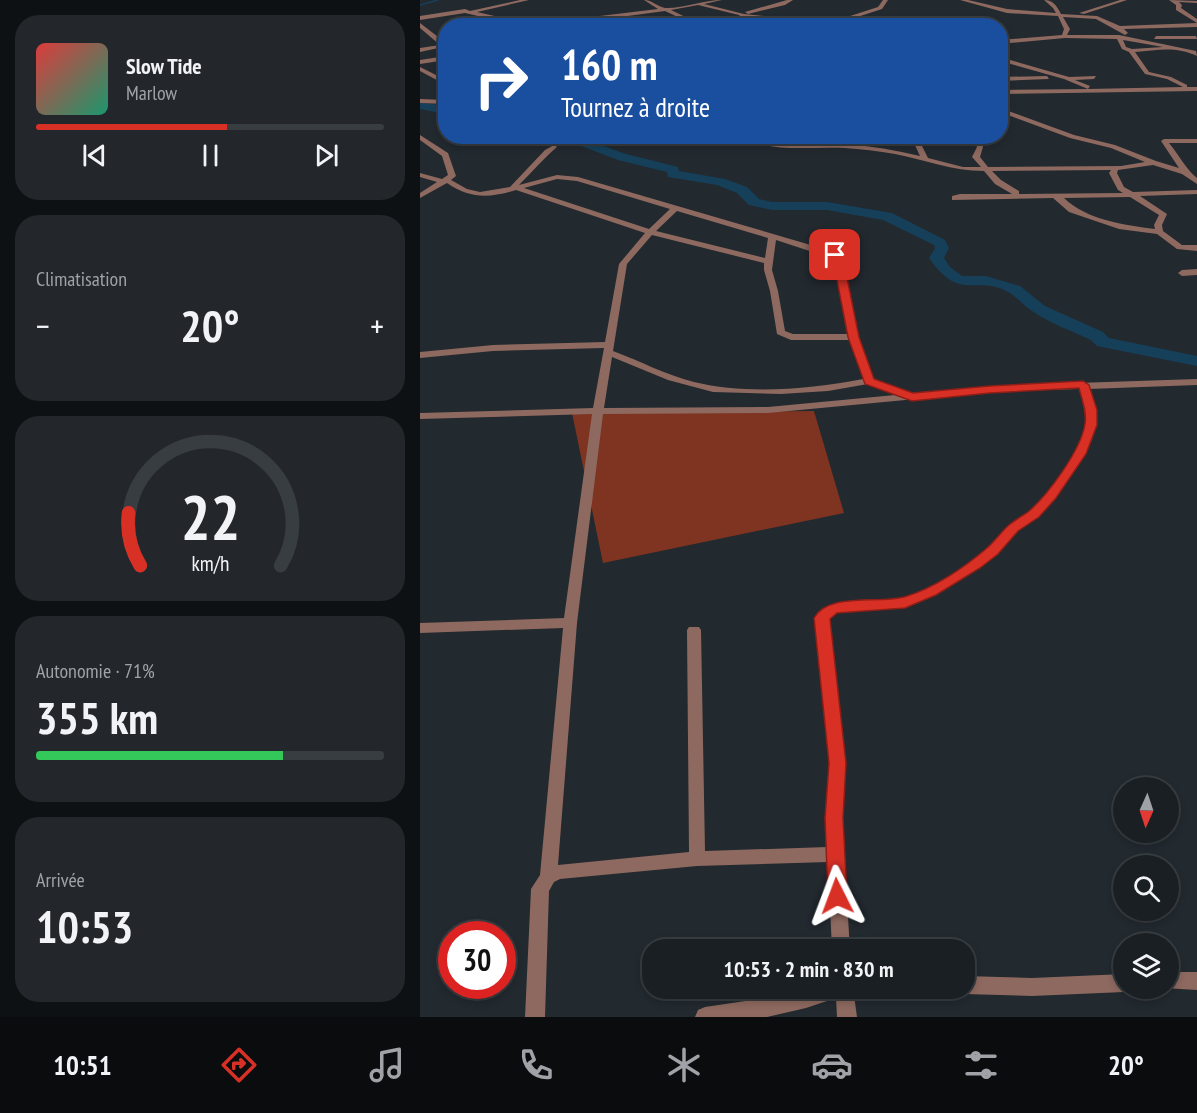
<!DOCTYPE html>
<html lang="fr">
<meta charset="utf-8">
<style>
body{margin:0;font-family:"PT Sans Narrow",sans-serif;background:#23272b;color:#f1f3f6;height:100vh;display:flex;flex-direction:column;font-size:22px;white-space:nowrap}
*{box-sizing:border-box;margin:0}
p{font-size:20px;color:#9fa2a6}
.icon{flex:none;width:33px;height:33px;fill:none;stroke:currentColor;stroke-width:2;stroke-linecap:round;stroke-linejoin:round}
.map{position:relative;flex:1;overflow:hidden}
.panel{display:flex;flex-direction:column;gap:15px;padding:15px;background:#0e1113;width:420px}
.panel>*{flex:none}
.hud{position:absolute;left:18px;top:18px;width:570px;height:126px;border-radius:24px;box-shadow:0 3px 9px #0003,0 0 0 2px #383d41;background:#1a4fa0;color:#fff;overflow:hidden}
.needle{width:39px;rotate:183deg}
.fabs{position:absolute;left:693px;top:777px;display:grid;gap:12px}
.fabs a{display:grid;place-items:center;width:66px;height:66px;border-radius:50%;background:#1a1f23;box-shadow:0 3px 9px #0003,0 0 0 2px #383d41;font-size:30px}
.speed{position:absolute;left:18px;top:921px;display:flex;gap:12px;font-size:30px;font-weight:700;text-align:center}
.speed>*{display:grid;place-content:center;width:78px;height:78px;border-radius:50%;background:#1a1f23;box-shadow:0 3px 9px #0003,0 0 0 2px #383d41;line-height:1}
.speed .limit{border:9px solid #d22;background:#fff;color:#111}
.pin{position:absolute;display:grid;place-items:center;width:51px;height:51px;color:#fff;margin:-26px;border-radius:12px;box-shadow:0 3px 9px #0006}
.me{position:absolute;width:66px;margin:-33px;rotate:357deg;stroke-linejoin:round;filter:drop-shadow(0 0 4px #0008)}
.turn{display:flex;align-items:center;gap:21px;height:126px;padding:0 24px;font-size:27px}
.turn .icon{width:78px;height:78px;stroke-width:2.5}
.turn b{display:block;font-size:42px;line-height:51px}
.big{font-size:45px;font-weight:600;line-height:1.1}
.panel .widget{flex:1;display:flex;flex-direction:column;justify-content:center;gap:9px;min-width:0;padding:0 21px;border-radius:24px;background:#23272b}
.panel .dial{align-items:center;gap:0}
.dial svg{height:156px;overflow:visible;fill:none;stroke:#383d41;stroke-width:7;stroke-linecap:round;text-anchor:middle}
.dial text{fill:#f1f3f6;stroke:none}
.song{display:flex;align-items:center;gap:18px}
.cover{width:72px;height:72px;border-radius:9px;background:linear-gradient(135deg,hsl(0 70% 55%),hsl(160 70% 35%))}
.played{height:6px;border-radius:3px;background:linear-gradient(90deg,#d93025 55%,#383d41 55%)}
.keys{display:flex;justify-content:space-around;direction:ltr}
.heat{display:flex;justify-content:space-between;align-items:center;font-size:33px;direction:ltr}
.charge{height:9px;border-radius:4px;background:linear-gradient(90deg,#34c759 71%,#383d41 0)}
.trip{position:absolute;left:222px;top:939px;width:333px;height:60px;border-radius:24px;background:#1a1f23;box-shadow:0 3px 9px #0003,0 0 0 2px #383d41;font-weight:600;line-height:60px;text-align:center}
.menu{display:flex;height:96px;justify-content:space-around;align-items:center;background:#0a0c0e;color:#9fa2a6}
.menu .icon{width:42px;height:42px}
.menu .selected{color:#d93025}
.menu b{font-size:27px;color:#f1f3f6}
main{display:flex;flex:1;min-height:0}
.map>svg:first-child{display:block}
</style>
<main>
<section class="panel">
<div class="widget">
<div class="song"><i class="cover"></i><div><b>Slow Tide</b><p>Marlow</p></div></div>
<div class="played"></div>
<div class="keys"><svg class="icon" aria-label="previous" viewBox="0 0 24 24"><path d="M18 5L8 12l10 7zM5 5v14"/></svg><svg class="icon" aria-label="pause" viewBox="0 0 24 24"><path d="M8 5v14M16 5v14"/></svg><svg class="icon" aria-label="next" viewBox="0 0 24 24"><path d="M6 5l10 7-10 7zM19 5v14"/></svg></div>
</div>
<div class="widget"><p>Climatisation</p>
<div class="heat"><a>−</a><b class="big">20°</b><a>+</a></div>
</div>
<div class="widget dial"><svg viewBox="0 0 100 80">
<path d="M14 69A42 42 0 1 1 86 69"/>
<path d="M14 69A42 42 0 0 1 8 42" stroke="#d93025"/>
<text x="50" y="56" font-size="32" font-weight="700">22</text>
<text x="50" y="72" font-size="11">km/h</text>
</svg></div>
<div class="widget"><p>Autonomie · 71%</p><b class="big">355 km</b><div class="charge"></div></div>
<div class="widget"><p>Arrivée</p><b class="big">10:53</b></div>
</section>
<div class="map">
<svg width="777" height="1017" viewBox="0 0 777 1017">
<rect width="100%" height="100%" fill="#22292f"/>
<path fill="#7f3421" d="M394,411l30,102 -241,50 -31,-150z"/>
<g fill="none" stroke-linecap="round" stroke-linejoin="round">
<path stroke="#16405a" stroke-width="1.5" d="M0,5l18,-5"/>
<path fill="#16405a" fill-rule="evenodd" d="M0,103l25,2 1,9 -26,-5z
M121,136l37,1 48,17 52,13 1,4 46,8 22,8 12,12 13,3h55l65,11 53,27 4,8 -5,10 6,9 12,9h24l34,10 25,20 58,26 6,6 88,18v10l-100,-20 -6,-6c-19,-9 -42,-17 -59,-29 -8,-5 -14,-13 -22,-18 -34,-20 -49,11 -81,-35l6,-10 -1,-3 -51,-25 -56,-10h-55l-23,-5 -12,-12 -20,-8 -49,-8 -1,-5 -49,-12 -42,-16z"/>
<path fill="#8d695f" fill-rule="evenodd" d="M100,0h9l-52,12 40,9 66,-3 75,-9 -14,-9c8,0 14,7 21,8 16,1 39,-8 57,-8l-18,4 40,10 42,4 17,8h-8l-10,-5 -37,-3 7,8h-5l-11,-11 -41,-10 -27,5 33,16h-7l-10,-5v5h-6l1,-7 -17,-8 -82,11 -66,3 -52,-12 -45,7v-4l45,-7 5,2z
M367,0h6l-8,5 -37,9 -3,-2z
M463,0h5l-6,9 -31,10 -4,7h-5l5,-9 31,-10z
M540,0h8l39,9 49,4 -3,-5 -9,-8c9,0 13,6 17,14l36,2 23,10 77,-3v4l-73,2 4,4 -3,2 -29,-16 -33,-2 7,12 -3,6h52l77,16 1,5c-21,-10 -39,-6 -62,-4l14,20 22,5 16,8v2h10v4l-197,3v-4l88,-1 -24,-10 -64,-18v-4l69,20 27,-1 -2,3 -19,1 15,6 -2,3 95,-2 -16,-8 -22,-5 -16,-22 -7,-3 -5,-10 -52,-1 -65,6v-4l62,-5 2,-6 -6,-13 -51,-3zM703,40l40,7 -31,2 -6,-2z
M700,0h7l-43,14 -5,-1z
M749,0l28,1v2l-18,-1 3,3 -1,3 16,11v4l-21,-13v-5z
M0,23l26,20v6l-3,-2 -23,5v-4l20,-3 -20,-17z
M443,24l4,1v1h-6z
M736,36h40l1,3h-43z
M26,56v4l-26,4v-4z
M0,67l26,13v5l-26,-14z
M627,76l2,3 -49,2v-4z
M0,99l26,1v4l-26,-1z
M580,108l74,27 41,10 41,16 23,7 -18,-27 3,-2h33v4h-28c10,12 17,26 28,35v6l-15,-10 -29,-9 -35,5 -1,3 7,14 9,5 64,-2v4l-57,2 27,18 -5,11 1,6 19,14h15v6l-20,-2 -20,-15 -38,-5 -50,-17 -16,-14 -101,2v-4l8,-2h52l-17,-10 -11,-13c-32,0 -58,-11 -89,-17 -17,-3 -34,-5 -51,-6 -34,-2 -72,6 -103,-12 14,0 26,7 41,8 21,1 43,-2 64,0 25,2 50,6 74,12l-6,-13 -6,-7h7l5,6 8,16 35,9h18l-9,-10 5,-10 -4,-11h7l3,11 -3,10 8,10 133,-1 24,-4 -34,-14 -41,-10 -70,-26zM691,170l-2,3 9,17 5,3 -104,1v-3l-18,-11 -9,-9zM710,197l29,18 -5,10 1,4c-31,-4 -68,-9 -91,-31z
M0,135l28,18 8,23 -5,4 16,9 13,3 30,-5 35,-37 9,-5 3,2c-13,11 -25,25 -38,38l38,-10 21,2 260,76 4,5 17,79 14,42 38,14 79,-7 207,-7v6l-108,4 7,21v15l-4,15 -8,16 -29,42 -17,19 -21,14 -20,22 -17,15 -44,27 -31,12 -68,6 -8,6 16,144 -3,55 8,132h-18l-4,-88 -131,4 -137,13 -6,3 -5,9 -4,126h-20l6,-128 9,-14 23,-247 -143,5v-10l144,-5 28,-204 -172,5v-6l173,-5 11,-60 -111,3 -73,7v-6l73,-7 112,-3 14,-78 26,-31 -129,-43c-26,8 -46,9 -69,-7l-27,15v-5l17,-11 -17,-5v-4l22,6 6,-4 -6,-19 -22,-16zM137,179l20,2 93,28 -21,20 -125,-41zM257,211l91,27 -3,20 -109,-27zM232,235l112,28v7l6,21 7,43 14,6h59l13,39c-54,10 -115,16 -169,3 -28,-7 -54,-21 -81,-31l14,-87zM356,240l58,19 15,75h-56l-8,-3 -7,-40 -6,-21zM192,357l56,23 45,12 68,2 47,-3 40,-7 27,11 -127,12 -164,1zM659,389c4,12 9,23 7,36 -4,24 -38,72 -57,87 -6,5 -14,8 -19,13 -9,6 -15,16 -22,23 -23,20 -54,40 -83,49 -26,7 -74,-5 -90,21l14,145 -3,55 1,29 -122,4 -4,-221 -2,-3h-10l-2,3 2,222 -131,13 19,-242 26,-209 165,-1 222,-21z
M777,269v6l-15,1 -4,-3 4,-3z
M748,972h29v18l-33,-2h4z
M704,974v14h7l-7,4 -92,4 -68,-2 -7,-3 -1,-3h8v-12l68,2z
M390,988h43l4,29h-20l-1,-19 -30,10 -39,9h-72l3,-7 7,-3 68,-10z"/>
</g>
<path fill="#d93025" stroke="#8d1f18" stroke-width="1.5" d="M415,252l8,6 16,79 15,42 39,14 77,-7 93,-5 6,4 8,25v15l-11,29 -30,44 -17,19 -21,14 -20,23 -18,14 -44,27 -31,13 -68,5 -7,6 16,144 -3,55 4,78 -3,7 -7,2 -7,-2 -2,-7 -3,-78 4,-55 -15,-145c15,-26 64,-14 90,-21 29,-8 61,-30 83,-49 8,-7 14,-16 22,-23 6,-5 13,-9 19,-13 20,-17 53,-62 57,-88 2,-12 -3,-24 -6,-36l-89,5 -78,8 -47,-17 -17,-47 -15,-78 -3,-4z"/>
</svg>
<div class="fabs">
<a><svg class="needle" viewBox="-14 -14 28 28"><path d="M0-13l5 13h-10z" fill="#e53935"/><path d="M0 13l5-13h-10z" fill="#9fa2a6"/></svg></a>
<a><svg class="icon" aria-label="search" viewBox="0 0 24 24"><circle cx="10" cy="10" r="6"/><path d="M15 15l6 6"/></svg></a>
<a><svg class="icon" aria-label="layers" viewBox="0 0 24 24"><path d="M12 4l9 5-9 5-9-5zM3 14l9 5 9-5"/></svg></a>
</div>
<div class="speed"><div class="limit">30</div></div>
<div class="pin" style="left:415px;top:255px;background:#d93025"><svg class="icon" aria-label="arrive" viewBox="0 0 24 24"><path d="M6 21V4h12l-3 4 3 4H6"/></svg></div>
<svg class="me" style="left:417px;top:896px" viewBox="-20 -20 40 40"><path d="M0-17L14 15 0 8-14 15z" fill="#d93025" stroke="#fff" stroke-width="4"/></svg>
<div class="trip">10:53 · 2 min · 830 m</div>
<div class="hud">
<div class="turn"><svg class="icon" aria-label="right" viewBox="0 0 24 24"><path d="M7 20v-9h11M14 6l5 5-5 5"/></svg><div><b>160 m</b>Tournez à droite</div></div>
</div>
</div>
</main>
<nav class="menu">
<b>10:51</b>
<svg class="icon selected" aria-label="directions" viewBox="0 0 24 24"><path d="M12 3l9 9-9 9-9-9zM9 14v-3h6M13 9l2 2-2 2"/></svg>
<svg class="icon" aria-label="music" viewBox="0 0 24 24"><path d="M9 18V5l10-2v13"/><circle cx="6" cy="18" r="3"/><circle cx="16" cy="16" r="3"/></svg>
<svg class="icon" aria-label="phone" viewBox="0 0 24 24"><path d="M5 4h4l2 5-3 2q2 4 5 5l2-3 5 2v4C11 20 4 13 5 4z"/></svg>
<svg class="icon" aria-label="climate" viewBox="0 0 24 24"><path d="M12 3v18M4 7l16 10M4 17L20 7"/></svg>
<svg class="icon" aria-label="car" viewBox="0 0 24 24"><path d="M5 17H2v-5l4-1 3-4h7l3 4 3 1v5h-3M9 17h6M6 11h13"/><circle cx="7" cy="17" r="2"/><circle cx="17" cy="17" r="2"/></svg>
<svg class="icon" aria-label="filters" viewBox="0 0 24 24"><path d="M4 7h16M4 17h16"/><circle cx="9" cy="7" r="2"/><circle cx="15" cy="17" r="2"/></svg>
<b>20°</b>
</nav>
